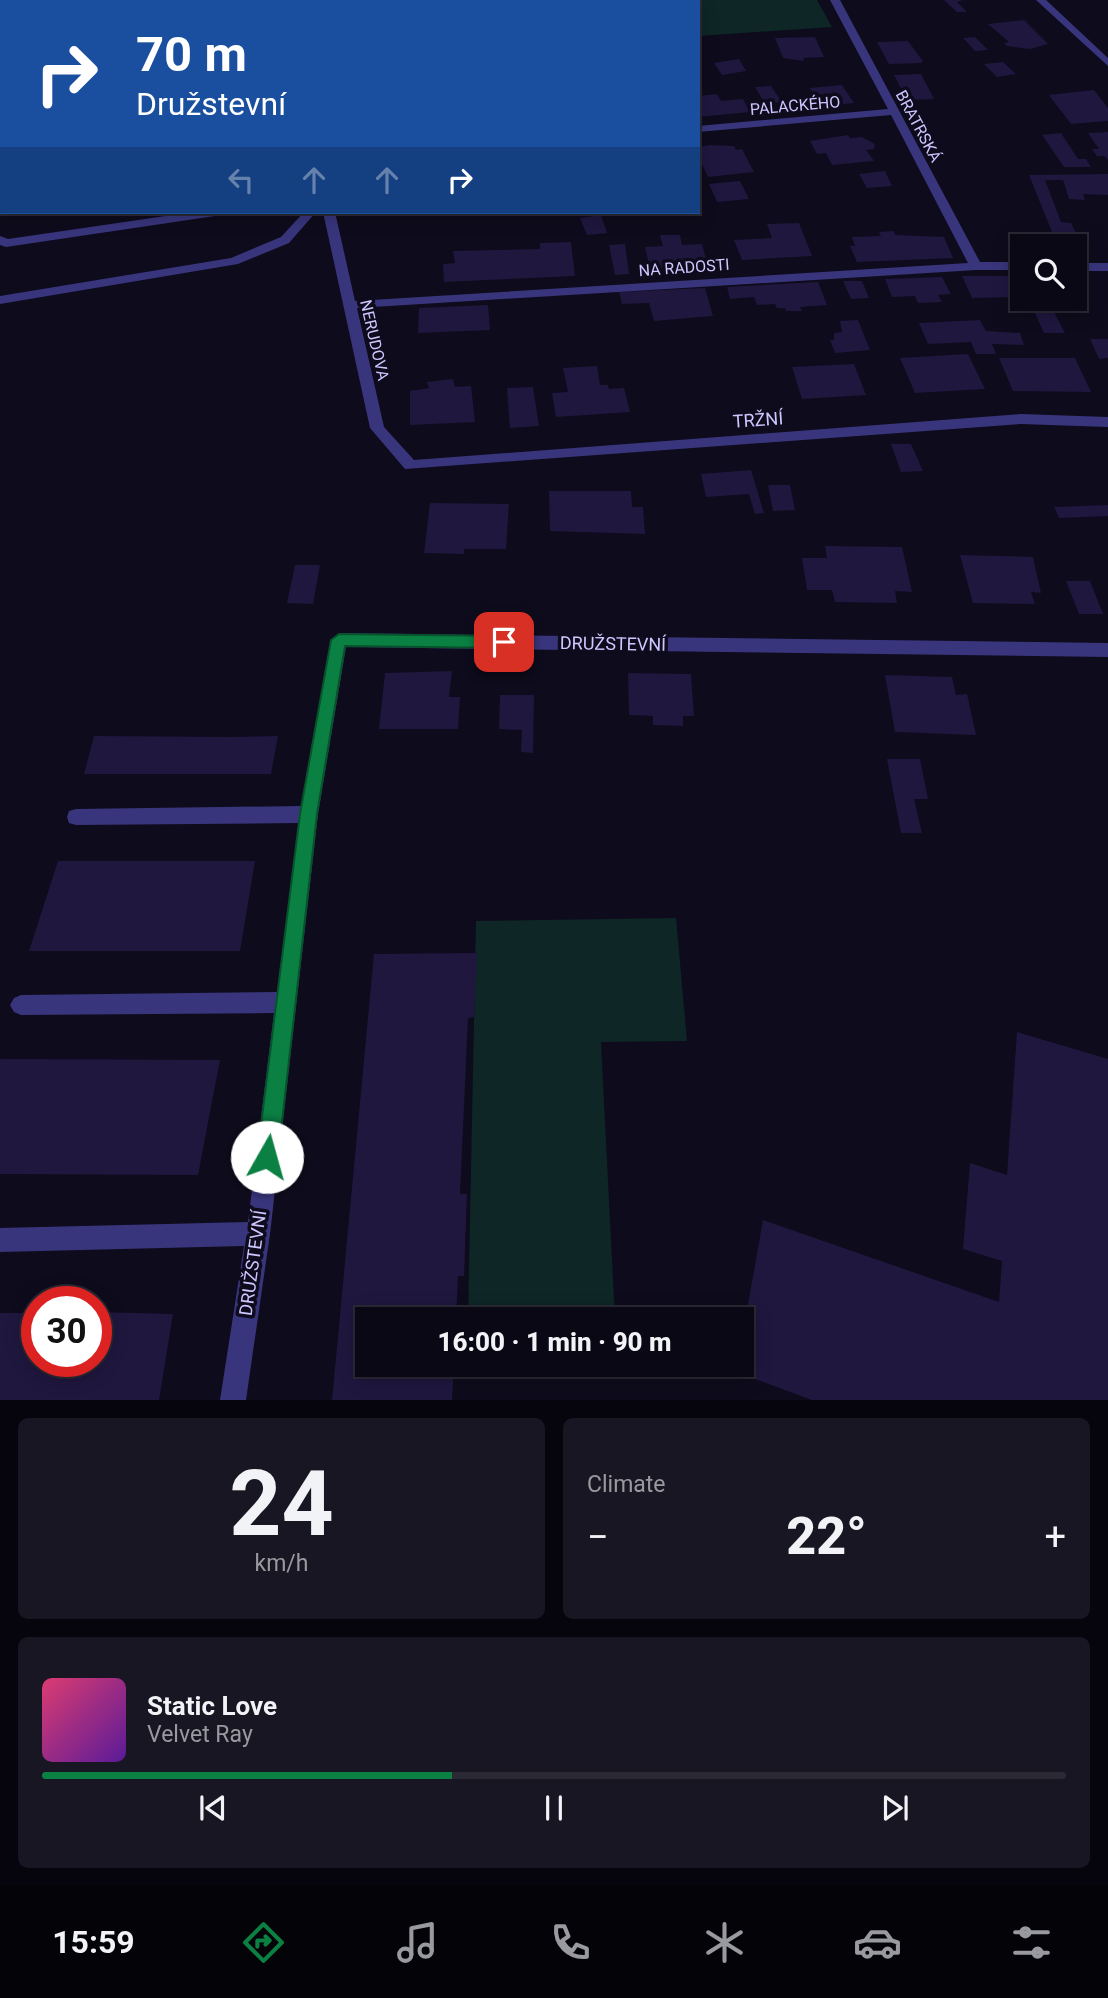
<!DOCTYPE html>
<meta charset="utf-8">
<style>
body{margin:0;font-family:Roboto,sans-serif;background:#181622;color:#f1f3f6;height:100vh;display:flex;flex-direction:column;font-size:26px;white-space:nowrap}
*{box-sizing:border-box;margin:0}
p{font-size:23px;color:#999aa0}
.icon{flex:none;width:38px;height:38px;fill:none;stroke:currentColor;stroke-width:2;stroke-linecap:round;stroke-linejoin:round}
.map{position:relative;height:1400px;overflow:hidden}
.details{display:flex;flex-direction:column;gap:18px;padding:18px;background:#06040c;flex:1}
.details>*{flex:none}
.banner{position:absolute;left:0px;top:0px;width:700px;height:214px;box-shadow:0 4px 18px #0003,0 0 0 2px #2a2934;background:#1a4fa0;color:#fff;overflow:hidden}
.fabs{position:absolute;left:1010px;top:234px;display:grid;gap:14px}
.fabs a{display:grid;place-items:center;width:77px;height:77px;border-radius:0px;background:#0a0815;box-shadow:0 4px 18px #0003,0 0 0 2px #2a2934;font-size:35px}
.speed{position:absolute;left:21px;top:1286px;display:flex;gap:14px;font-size:35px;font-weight:700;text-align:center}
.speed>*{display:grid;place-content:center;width:91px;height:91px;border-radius:50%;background:#0a0815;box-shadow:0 4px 18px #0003,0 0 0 2px #2a2934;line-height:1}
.speed .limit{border:10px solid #d22;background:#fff;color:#111}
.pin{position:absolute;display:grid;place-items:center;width:60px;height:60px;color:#fff;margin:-30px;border-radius:14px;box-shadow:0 4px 10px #0006}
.me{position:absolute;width:77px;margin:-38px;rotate:7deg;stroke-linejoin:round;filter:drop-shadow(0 0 5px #0008)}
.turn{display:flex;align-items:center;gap:24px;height:147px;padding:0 21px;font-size:32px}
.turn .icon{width:91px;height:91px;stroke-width:2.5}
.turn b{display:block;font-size:49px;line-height:60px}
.lanes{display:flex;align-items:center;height:66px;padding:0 21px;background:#0003;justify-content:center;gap:35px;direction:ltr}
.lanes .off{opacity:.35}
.big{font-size:52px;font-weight:800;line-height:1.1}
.details .card{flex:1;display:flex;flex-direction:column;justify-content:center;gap:10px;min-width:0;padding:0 24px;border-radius:10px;background:#181622}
.details .dial{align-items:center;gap:0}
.dial b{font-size:91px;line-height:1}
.song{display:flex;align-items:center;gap:21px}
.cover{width:84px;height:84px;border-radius:10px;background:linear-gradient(135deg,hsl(340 70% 55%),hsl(270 70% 35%))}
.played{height:7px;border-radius:4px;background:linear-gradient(90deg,#0b8043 40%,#2a2934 40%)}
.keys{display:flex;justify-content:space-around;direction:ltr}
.heat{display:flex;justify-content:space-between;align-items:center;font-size:38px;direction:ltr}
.details .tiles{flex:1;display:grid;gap:18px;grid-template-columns:1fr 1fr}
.card:last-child{grid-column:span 2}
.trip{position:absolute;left:355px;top:1307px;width:399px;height:70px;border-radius:0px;background:#0a0815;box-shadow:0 4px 18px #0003,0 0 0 2px #2a2934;font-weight:800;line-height:70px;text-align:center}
.tabs{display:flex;height:112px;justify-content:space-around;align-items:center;background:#040308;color:#999aa0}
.tabs .icon{width:49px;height:49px}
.tabs .active{color:#0b8043}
.tabs b{font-size:32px;color:#f1f3f6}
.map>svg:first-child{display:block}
</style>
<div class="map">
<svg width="1108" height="1400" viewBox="0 0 1108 1400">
<rect width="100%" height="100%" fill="#0e0b1c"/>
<path fill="#0e2626" d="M573,0h244l15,27 -134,9v-34z
M676,918l11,123 -86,1 14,277 -147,1 8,-399z"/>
<path fill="#1f173e" d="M944,0h19l-6,2 10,10h-10z
M1024,20l24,24 -18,5 -23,-3 -3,-3 5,-1 -21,-18z
M815,37l9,20 -21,1 1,3 -21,-3 -8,-20z
M975,37l13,13 -13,1 -12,-13z
M908,41l15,20 -2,2 -32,1 -12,-22z
M739,59l7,12 -24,4 -8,-12z
M1003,62l13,12 -19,3 -13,-13z
M921,74l13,25 -27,1 -13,-25z
M842,85l12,18 -34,3 -10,-18z
M771,86l11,16 -17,2 -10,-17z
M1094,90l14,18v13l-37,3 -22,-29z
M717,94l4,7 22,-2 7,13 -52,5v-21z
M1108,132v28l-4,-4h-7l-5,-7h7l-11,-16z
M1061,133l17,26h8l5,8h-27l-22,-32z
M848,135l2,3 12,-1 13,7 -1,5 -8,1 8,11 -42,4 -6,-12 -9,1 -7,-13z
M709,145l25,1 2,4 6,-1 12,23 -46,5 -10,-21v-8z
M885,171l7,15 -25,2 -8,-14z
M1108,174v21l-25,-1 2,6 -16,-1 -6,-19h-18l16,42 10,1 5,10 -24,-1 -23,-57z
M740,181l9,18 -32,3 -8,-18z
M601,215l6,18 -20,2 -7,-17z
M799,223l13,33 -70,4 -8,-20 38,-2 -5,-14z
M894,231l1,4 49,2 9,21 -96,4 -7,-16h5l-3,-9 29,-1 -2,-4z
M660,235h20l2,10 20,-1 7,26 -58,3 -6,-26 18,-1z
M571,242l4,34 -131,6 -1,-18 12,-1 -2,-12 87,-2v-6z
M625,244l4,30 -14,1 -6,-30z
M962,276h50l10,21 -50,1z
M942,277l9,17 -13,1 4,7 -24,1 -3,-7 -23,1 -7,-18z
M843,281h19l7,17 -18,1z
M818,282l9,23 -27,2 2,4h-16l-1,-3h-8l-2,-4 -18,1 -3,-8 -24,2 -3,-12z
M705,288l8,28 -59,5 -5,-18 -27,1 -3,-12z
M488,305l2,25 -72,3 1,-25z
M1053,310l12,23h-21l-10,-22z
M858,320l12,30 -35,3 -5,-13h4v-7l8,-1 -2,-11z
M980,320l6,11 34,2 4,12 -32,-1 4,10h-20l-5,-12 -43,2 -9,-21z
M1090,339h18v19l-9,1z
M968,354l17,35 -70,4 -15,-35z
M999,358h76l16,34 -78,-1z
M854,364l12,31 -64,4 -10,-32z
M597,366l3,19h8l1,4 15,-1 6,24 -74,5 -4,-24 16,-1 -5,-24z
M453,379l2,8 16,-1 4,36 -65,3v-34l19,-3 -2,-6z
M533,387l6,39 -29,2 -3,-40z
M891,444h20l12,27 -22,1z
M751,470l13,43 -9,1 -6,-20 -43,3 -5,-23z
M768,485h22l5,25 -22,1z
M549,491h82l1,16h11l2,27 -95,-3z
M430,503l79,1 -3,45h-42v5l-40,-1z
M1108,505v11l-49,2 -5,-11z
M825,546l77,1 10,45 -17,-1 2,12 -62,-1 -3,-12h-25l-5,-32h25z
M960,555l73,2 8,36 -10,-1 4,12 -62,-1z
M295,565h25l-7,39 -26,-1z
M1066,581h24l13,33h-24z
M452,671l-3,26h11l-2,32h-79l6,-56z
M628,673l63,1 3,42h-11v10l-30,-1v-9l-24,-1z
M885,675l67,2 4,18 11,-1 9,41 -81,-3z
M500,695h34l-1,58 -12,-1 1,-22 -23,-1z
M94,736l138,1 46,-1 -7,38h-187z
M887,759h33l8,40h-14l8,34h-21z
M58,861h197l-15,90h-211z
M477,953l-3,64 -6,1 -8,176h7l-3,82h-6l-2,44h-88v45h86l-2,35h-120l42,-446z
M1017,1032l91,27v341h-296l-76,-28 1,-7h5v-27l21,-118 236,82 3,-41 -39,-12 7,-86 37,12z
M0,1059l220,1 -22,115 -198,-1z
M96,1312l77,2 -14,86h-159v-87h37v49h59z"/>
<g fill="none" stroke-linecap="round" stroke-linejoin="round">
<path fill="#38357c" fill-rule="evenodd" d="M13,0h10l-11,2z
M275,0h10v2h-10z
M830,0h10l140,262h42v8h-46l-619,38 27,119 30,33 607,-46 87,3v10l-87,-3 -616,45 -35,-41 -47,-216h12l20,89 613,-38 -77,-148 -193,17v-6l190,-17z
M1036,0h10l62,58v8z
M0,87h2l-2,16z
M193,212h28l-6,4 -209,31 -6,-2v-9l8,3z
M304,212h12l-27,31 -51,21 -238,40v-8l231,-38 50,-21z
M1074,263h34v8h-34z
M339,633l769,10v14l-762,-10 -28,167 -48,420 -24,166h-26l24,-154 -244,6v-24l248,-6 26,-209 -253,2 -7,-3 -4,-7 4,-7 7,-3 256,-3 22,-169 -223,2 -7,-2 -2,-6 2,-6 7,-2 225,-3 30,-166z"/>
</g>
<path fill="#0b8043" stroke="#07532c" stroke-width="2" d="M339,634l165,2 7,6 -7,6 -159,-2 -28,168 -39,343 -3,7 -8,3 -7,-3 -3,-7 43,-343 31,-174z"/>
<g text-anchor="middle" stroke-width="7" stroke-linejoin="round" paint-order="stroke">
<g font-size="16" fill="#cdc6ff" stroke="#0e0b1c">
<text transform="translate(795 105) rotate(-5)" y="6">PALACKÉHO</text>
<text transform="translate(919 126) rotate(62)" y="6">BRATRSKÁ</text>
<text transform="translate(684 267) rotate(-4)" y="6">NA RADOSTI</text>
<text transform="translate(375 340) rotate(77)" y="6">NERUDOVA</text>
</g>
<g font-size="18" fill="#cdc6ff" stroke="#0e0b1c">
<text transform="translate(758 420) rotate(-4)" y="6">TRŽNÍ</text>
<text transform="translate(613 644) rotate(1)" y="6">DRUŽSTEVNÍ</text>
<text transform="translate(253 1263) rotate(-82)" y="6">DRUŽSTEVNÍ</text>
</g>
</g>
</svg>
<div class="fabs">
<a><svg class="icon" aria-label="search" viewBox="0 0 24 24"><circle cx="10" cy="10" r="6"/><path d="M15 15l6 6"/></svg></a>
</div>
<div class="speed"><div class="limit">30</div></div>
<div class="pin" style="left:504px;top:642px;background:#d93025"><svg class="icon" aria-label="arrive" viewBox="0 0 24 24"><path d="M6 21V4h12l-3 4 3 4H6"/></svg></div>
<svg class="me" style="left:267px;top:1157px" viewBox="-20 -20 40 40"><circle r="19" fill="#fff"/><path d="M0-13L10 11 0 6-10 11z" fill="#0b8043"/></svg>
<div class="trip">16:00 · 1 min · 90 m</div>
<div class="banner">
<div class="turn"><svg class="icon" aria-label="right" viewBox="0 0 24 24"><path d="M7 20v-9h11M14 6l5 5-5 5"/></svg><div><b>70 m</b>Družstevní</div></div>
<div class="lanes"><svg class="icon off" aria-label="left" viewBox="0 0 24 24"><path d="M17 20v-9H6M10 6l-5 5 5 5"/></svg><svg class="icon off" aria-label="ahead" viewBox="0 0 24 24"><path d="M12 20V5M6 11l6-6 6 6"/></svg><svg class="icon off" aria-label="ahead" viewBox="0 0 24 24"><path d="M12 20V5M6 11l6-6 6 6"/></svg><svg class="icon" aria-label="right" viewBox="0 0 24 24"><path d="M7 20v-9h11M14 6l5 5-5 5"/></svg></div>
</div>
</div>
<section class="details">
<div class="tiles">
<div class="card dial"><b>24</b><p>km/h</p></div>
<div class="card"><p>Climate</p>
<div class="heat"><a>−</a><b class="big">22°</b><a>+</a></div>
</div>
<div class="card">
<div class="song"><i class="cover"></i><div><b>Static Love</b><p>Velvet Ray</p></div></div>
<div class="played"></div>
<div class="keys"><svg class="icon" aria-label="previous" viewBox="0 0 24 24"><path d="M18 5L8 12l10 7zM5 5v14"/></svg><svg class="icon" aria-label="pause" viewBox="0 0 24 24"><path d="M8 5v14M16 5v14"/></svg><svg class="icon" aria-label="next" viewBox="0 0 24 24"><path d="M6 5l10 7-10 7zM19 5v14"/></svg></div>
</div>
</div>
</section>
<nav class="tabs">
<b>15:59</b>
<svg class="icon active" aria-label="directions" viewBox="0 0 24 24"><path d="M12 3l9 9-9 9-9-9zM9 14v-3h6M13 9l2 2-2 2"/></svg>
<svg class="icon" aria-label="music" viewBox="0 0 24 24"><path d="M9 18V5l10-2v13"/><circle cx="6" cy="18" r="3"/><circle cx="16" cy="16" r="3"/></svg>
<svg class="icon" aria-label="phone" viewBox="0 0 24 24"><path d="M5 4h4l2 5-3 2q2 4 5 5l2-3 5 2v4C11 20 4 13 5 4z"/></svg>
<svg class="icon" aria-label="climate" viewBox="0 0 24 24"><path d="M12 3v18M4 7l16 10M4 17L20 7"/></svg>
<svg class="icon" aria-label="car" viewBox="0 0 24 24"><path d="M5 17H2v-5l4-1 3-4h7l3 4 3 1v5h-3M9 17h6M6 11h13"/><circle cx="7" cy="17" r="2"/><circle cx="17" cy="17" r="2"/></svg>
<svg class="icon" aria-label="filters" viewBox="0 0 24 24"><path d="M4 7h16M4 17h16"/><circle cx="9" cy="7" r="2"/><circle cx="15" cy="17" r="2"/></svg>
</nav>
